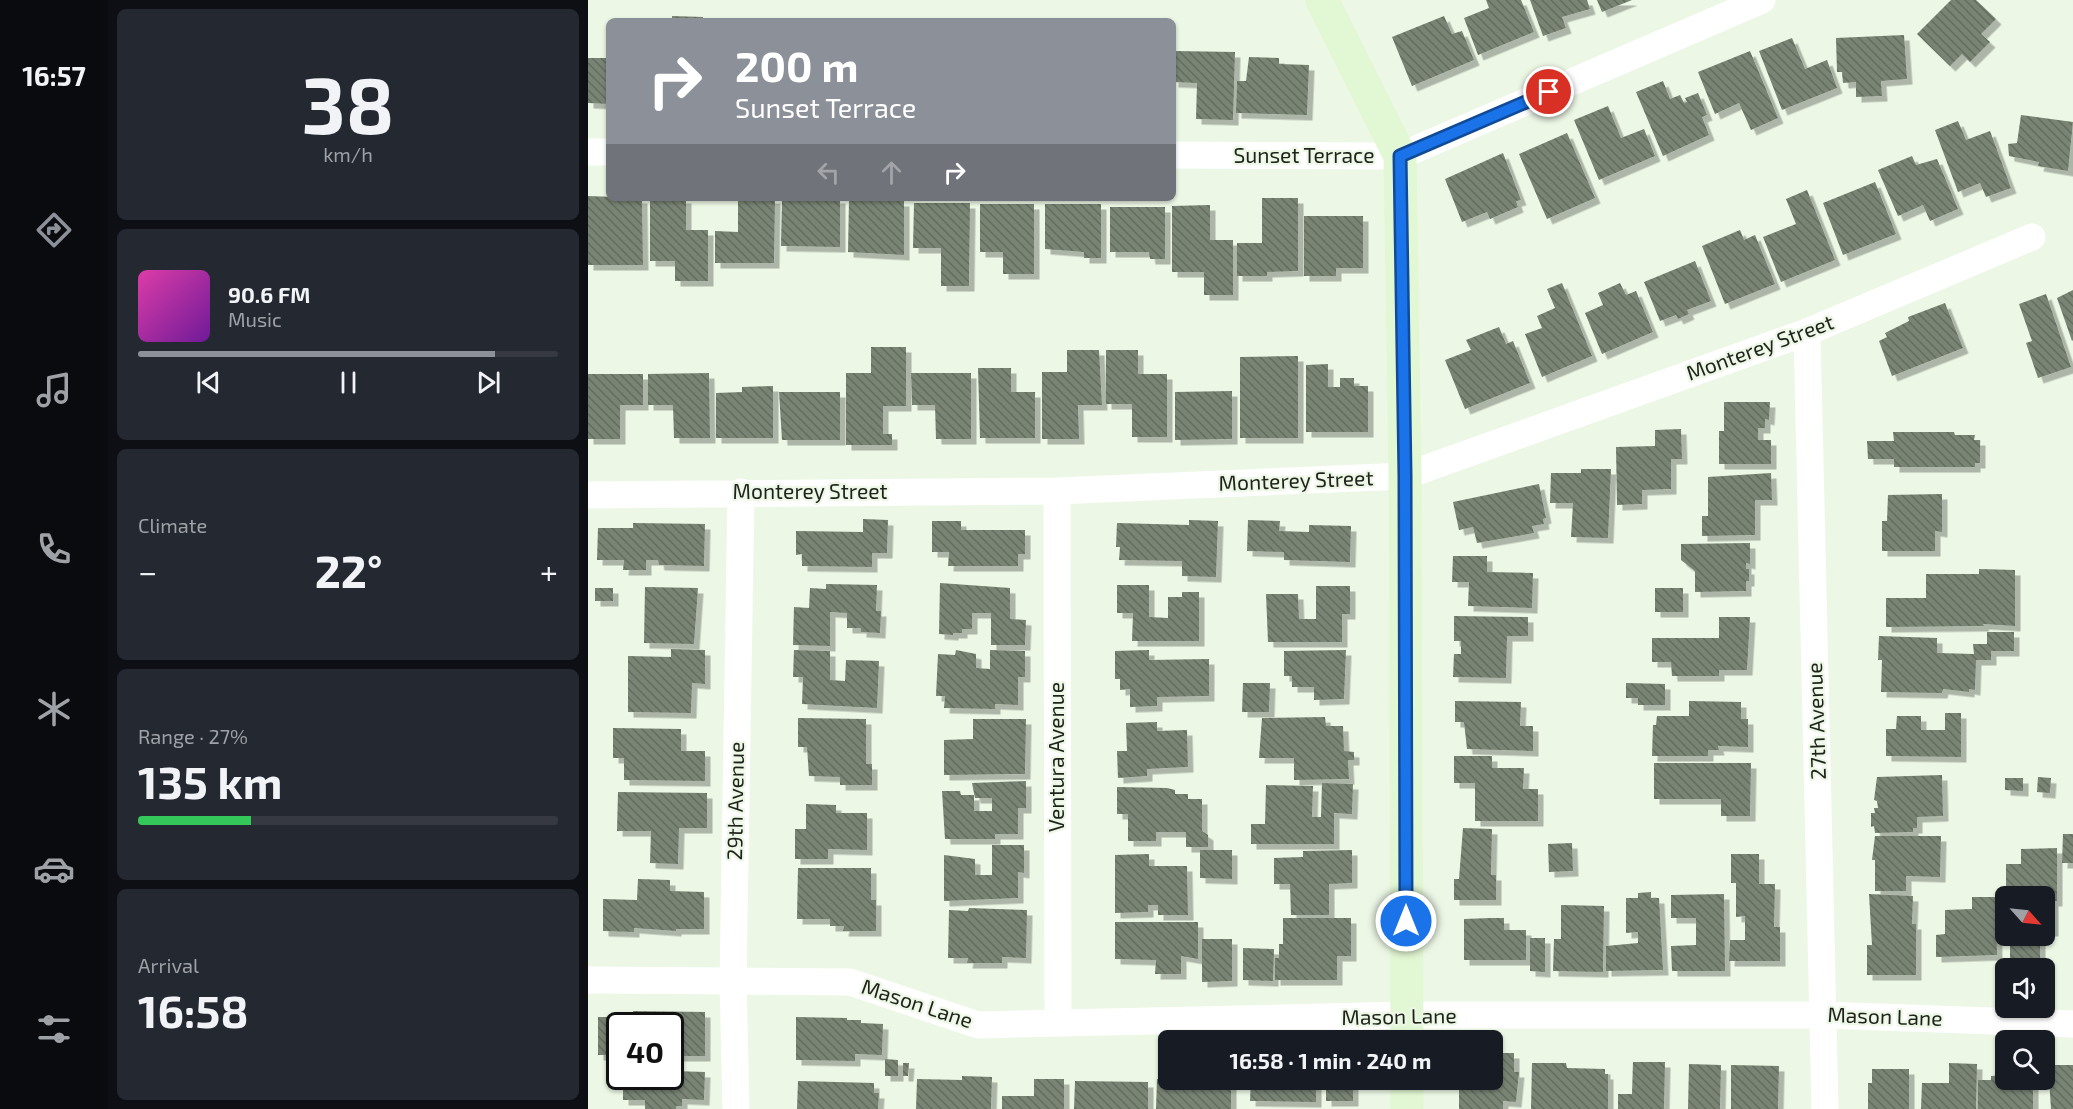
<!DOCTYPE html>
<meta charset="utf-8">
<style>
body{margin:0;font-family:"Exo 2",sans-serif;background:#242831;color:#f1f3f6;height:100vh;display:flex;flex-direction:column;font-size:22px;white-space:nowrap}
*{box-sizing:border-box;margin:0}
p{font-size:20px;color:#9ea1a6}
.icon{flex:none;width:33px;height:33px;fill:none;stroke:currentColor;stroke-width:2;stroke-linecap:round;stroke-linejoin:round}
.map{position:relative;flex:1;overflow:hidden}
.side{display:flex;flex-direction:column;gap:9px;padding:9px;background:#0d0f14;width:480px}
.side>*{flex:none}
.hud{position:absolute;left:18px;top:18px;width:570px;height:183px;border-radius:9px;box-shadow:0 2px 4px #0004;background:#8c9099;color:#fff;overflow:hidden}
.needle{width:39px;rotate:117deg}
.tools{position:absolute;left:1407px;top:886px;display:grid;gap:12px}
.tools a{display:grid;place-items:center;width:60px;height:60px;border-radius:9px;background:#171b24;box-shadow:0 2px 4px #0004;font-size:30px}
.speed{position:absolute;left:18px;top:1012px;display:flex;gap:12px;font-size:30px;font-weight:700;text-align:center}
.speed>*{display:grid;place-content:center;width:78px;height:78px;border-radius:50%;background:#171b24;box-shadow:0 2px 4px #0004;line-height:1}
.speed .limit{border:3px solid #111;border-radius:9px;background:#fff;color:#111}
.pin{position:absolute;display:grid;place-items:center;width:51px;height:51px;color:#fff;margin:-26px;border:3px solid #fff;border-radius:50%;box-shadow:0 2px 6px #0007}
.me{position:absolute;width:66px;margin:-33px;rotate:0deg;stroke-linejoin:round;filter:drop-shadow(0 0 4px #0008)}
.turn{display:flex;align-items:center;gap:21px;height:126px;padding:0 30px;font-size:27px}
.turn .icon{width:78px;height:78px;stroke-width:2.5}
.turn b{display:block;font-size:42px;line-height:51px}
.lanes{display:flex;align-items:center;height:57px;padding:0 30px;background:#0003;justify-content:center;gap:30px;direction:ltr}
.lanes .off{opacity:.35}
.big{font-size:45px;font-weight:700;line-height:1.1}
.side .card{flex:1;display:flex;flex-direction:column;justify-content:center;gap:9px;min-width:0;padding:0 21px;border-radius:9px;background:#242831}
.side .dial{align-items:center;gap:0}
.dial b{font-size:78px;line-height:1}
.song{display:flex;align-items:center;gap:18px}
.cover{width:72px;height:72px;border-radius:9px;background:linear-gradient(135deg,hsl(320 70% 55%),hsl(280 70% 35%))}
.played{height:6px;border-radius:3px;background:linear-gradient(90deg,#8c9099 85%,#363941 85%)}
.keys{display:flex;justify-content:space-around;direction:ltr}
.heat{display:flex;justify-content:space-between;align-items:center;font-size:33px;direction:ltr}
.charge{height:9px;border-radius:4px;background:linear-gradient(90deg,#34c759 27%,#363941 0)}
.trip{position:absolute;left:570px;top:1030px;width:345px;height:60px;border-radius:9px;background:#171b24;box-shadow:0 2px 4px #0004;font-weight:700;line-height:60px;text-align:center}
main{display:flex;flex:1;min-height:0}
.dock{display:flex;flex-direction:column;width:108px;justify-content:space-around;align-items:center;background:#090b0e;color:#9ea1a6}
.dock .icon{width:42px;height:42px}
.dock .current{color:#8c9099}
.dock b{font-size:27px;color:#f1f3f6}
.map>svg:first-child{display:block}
</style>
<main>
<nav class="dock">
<b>16:57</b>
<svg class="icon current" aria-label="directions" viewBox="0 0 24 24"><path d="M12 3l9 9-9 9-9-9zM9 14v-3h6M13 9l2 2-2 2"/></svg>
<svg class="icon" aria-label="music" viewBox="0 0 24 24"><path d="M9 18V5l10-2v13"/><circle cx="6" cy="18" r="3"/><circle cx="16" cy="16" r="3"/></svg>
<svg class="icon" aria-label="phone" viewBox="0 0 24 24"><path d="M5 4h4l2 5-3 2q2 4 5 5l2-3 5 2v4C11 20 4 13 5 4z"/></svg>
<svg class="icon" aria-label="climate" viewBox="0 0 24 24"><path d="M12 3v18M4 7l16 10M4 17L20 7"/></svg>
<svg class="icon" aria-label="car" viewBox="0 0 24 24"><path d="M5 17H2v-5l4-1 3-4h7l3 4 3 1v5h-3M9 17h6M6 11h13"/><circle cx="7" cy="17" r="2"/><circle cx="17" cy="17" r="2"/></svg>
<svg class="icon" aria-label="filters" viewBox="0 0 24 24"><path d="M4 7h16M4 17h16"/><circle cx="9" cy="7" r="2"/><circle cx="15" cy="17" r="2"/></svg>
</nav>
<section class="side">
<div class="card dial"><b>38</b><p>km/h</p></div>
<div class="card">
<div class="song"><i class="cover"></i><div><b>90.6 FM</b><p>Music</p></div></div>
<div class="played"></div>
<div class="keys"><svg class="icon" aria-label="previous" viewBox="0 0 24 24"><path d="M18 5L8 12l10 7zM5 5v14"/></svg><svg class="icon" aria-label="pause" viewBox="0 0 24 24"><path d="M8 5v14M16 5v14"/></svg><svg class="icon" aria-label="next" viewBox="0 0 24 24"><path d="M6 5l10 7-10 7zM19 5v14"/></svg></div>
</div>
<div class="card"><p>Climate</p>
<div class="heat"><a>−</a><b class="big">22°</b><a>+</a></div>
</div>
<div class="card"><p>Range · 27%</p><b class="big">135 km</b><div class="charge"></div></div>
<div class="card"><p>Arrival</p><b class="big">16:58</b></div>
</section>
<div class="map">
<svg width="1485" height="1109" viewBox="0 0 1485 1109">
<defs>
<pattern id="building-back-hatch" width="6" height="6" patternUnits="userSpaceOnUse" patternTransform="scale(1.5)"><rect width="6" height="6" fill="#7a8474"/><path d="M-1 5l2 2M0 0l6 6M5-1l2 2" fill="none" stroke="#636c5e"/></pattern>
<filter id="shadow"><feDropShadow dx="5.5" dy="5.5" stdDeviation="0" flood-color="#0004"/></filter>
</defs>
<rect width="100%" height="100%" fill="#ecf7e5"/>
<path fill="url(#building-back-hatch)" filter="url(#shadow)" d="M898,0h35l13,32 -56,23 -14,-37 25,-10z
M942,0h57l3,9 -28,8 4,11 -23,8z
M1009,0h35l-30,12z
M1363,0h25l20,19 -15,15 9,8 -20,20 -8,-8 -12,12 -33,-32z
M84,16l31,1v4h-31z
M856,16l8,18 10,-3 12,29 -62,26 -20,-49z
M19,32h2v72l-21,-1v-45h18z
M1316,35l3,44 -26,2 1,15 -26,1v-15l-13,1 -1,-11h-5l-1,-34z
M1204,38l13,31 22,-9 10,28 -55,22 -23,-59z
M586,51l61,1 -2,68 -37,-1 1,-36 -24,-1z
M1162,51l28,67 -27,12 -12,-27 -24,11 -17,-42z
M661,57l30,1v6l30,1 -2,50 -71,-2 1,-32h9z
M1075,81l7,18 10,-4 4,8 3,-1 -2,-4 13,-5 9,22 -5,2 7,18 -46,21 -27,-64z
M1020,106l13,32 23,-9 11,27 -56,24 -25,-60z
M1433,115l52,7 -5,49 -30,-5 1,-4 -30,-6 -1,-12 9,-1z
M1370,121l8,19 24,-9 21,57 -25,9 -6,-14 -22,9 -23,-62z
M979,133l28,65 -48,21 -28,-65z
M915,153l18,47 -5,1 2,6 -28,12 -3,-7 -25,10 -17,-43z
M1324,156l4,9 21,-6 21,50 -28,12 -7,-16 -25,11 -20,-46z
M1287,182l21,52 -53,21 -20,-52z
M1219,190l28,70 -54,22 -18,-45 33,-13 -10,-25z
M0,196l54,2 1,67h-55z
M62,198h36v32h22v51h-33v-20h-25z
M150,198h37l-1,65h-59v-32l23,1z
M194,198h58v49l-59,-1z
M674,198h36v73l-31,1v4h-30v-33h25z
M261,200l55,1v54l-56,-3z
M326,203h56l-1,83h-28v-38h-28z
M392,204h54v70h-31v-22h-23z
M457,204h56v54h-17v-6l-39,-3z
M622,205v35h23v55h-29v-23h-32v-66z
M522,207h55v52h-15l-1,-7h-39z
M716,216h59v52h-27v8h-32z
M1152,230l4,10 11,-5 20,49 -50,20 -23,-58z
M1107,261l16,40 -24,9 2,4 -11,5 -2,-4 -16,6 -16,-39z
M974,283l30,73 -50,21 -17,-43 17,-6 -5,-12 18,-8 -8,-19z
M1032,283l6,12 10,-4 17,41 -51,22 -17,-41 18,-8 -5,-12z
M1485,290v50l-1,1 -15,-43z
M1458,294l25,73 -33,11 -12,-35 6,-2 -13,-37z
M1357,303l18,45 -71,28 -13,-35 8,-4 -2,-4 24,-12 -1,-4z
M911,327l7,17 7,-3 17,42 -65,26 -20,-49 26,-10 -5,-10z
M283,347h35v59h-23v28h9v11h-46v-72h25z
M479,350h32l3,55h-24l1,34h-37v-67h25z
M518,350h32v24h29v63h-35v-33h-26z
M710,356v82h-58v-81z
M740,364v23h12v-9h14v8h14v46h-62v-67z
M390,368h33v24h24v46h-55z
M121,373l1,65h-36l-1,-33h-25v-31z
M323,373h60v66h-35l-1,-34h-23z
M0,374h55v31h-23v34h-32z
M185,386v52h-57v-45l26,-1v-5z
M644,391v48l-57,1v-48z
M191,392h61v48h-58z
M1136,402h46l-1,18 -4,-1v9h-7v12h13v24h-52v-33h5z
M1093,429l1,30h-11v30l-29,1v14l-25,1 -1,-58 39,-1v-16z
M1305,432h61l1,3h20l-1,5h6v23h-5v4h-81v-8h-26l-1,-18h27z
M993,469h30l-3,69 -37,-1 2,-34h-23l1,-30h30z
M1183,473l1,27h-17v35l-53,1v-20h6v-39z
M951,484l7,34 -3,1 1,5 -12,2 2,7 -57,10 -4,-16 -14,3 -6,-28z
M1354,494v38l-7,-1v20h-53v-30h5l1,-26z
M275,519l25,1 -1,33h-15v14l-70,-1v-12l-6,1v-24l67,1z
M601,520l29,1 -2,56 -34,-1v-15l-63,-1 1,-13h-4l1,-24 72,2z
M660,520l32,1 -1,10 30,1v-7l42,1 -1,36 -66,-2v-8l-37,-1z
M344,521h29v9h64v24h-7v12h-70l1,-14h-17z
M45,523l72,1 -1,42 -45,-1 -1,-5h-12v10h-23l1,-10h-27l1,-32h35z
M1162,543v21l-4,-1v6h3v12h-3v10l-51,1v-21l-14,-11v-16z
M865,556h34v16l46,1 -1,35 -64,-2 1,-24h-17z
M1391,569l36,1v56l-32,-2 1,2 -98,1v-29h40v-24h53z
M352,583l70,5v31l16,1 -1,25h-34v-32h-19v16h-10v4h-9v2l-14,-1z
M238,584l51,1 -1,26h5l-1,22 -19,-1v-4h-14v-15l-17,-1v34l-37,-1 1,-38 15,1 1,-20 16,1z
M529,585h32v32l19,1v-21h14v-5h17v49h-67l1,-28h-16z
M728,586h34v28h-8v28h-74l-2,-48h32l1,25h17z
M57,587l53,1 -4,56 -50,-1z
M7,588h18v13h-18z
M1067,588h28v24h-28z
M866,616l74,1v19h-21l-1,42 -53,-1 1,-23h7v-13h-7z
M1131,617h31l-3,53h-28v6h-47l-1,-14h-19v-24h67z
M1399,632h27v19h-23v9h-15l-1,30 -6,-1v3l-26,-3 -1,4 -61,-1 1,-32h-4l1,-24 58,2v15l37,1 -1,-10h14z
M83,649l34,1v34l-13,-1 -1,30 -63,-1v-56l43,1z
M206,650l36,1v29l15,1 1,-21 33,1 -2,47 -75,-4 1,-27h-10z
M368,650l20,4v14l14,1v-19l35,1v26h-7v28l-23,-1v5l-51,-1 1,-12h-9l2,-42 17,1z
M561,650v10l60,-1v37l-52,1v9l-27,1v-18l-10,1v-11h-5v-28z
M758,650l-2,49 -30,1v-13h-22v-11h-8v-25z
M655,683h27l-1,29h-27z
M1038,683l39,1v21h-27v-7h-12z
M867,701l66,1 -1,24h13v25l-66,-2 -3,-27h-9z
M1101,701l52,1v17h7v28l-30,-1 1,4h-11v6h-56l1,-31h3l1,-9h32z
M1357,713h16v44l-75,-1v-27h10l1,-13h24v14h24z
M737,717l1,9h17l1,25 10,1v8h-6l1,19 -55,1v-22h-35l3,-40z
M210,718l68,1v45h6v21h-32v-8l-31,-1 -2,-29h-9z
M385,719h53l-1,55 -81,1v-35l29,-1z
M569,722v9l30,-1 1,37 -41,2v7l-29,2 -1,-27h10l-1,-28z
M25,728l68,1v22h24v30l-81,-1v-22h-11z
M866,756h38v12h32l-1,21h15v32h-63v-38h-21z
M1066,763h97l-1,53h-29v-17h-67z
M1354,775l1,41 -26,1v11h-4v4l-38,1 -1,-7 -3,1v-14h4l-1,-5h4l-1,-7 -3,-1 3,-23z
M1450,777l13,1 -1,15 -13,-1z
M1417,778h18v13l-18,-1z
M438,781v27h-8v26h-23v5h-50l-3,-48h18l1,4h13v16h18v-13h-17l-3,-15z
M734,783l31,1 -1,30 -18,-1v31h-83v-20h14l1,-39 47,1 -1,31h9z
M529,787l50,1 8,2v4h13v5h14v32l6,4v12h-22v-15h-30v9h-28v-27h-11z
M30,792l89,1v35h-28l-1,36 -28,-1 1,-32h-34z
M218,804l30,1v8h31v37l-39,-1v10h-33v-30h11z
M875,828l29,1 -1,46h5v25h-42v-21h5z
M1475,834h10v29h-11z
M1287,836h66l-1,41 -34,-1v15h-31v-31h-3z
M984,843l1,28 -24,1 -1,-28z
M404,845h32v28l-6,-1v26l-74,3v-46l31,4v16h17z
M1469,848v53h-4v30h-9v-34h-38v-33h15v-15z
M612,850h32v29l-32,-1z
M764,850v33l-23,1v31h-38l-1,-31h-16v-26l29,-1v-6z
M561,854v12h38l1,49h-30v-10h-10v7l-33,1v-58z
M1143,854h28v30h16l-1,43h6v34h-51l1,-21h15v-24l-9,1v-34h-5z
M210,868h73v32h5v31h-33l1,-5h-14v-7h-33z
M50,879l32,1v11l34,1v37h-28v2l-42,-3v4l-31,-1v-32l34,1z
M1063,892v6h8l4,72 -57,1v-25l32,-3v-11l-12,1v-35h12v-5z
M1136,894l1,77h-53l-1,-25 25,-1v-27h-25v-23z
M1281,894l44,2 -1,28h4v51h-49v-30h5z
M1384,897h24l1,58 -61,2v-22l9,-1v-24l27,-1z
M973,905l43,1 -1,66 -50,-1 1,-32h7z
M381,908l58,2 -1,48 -24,-1v6h-35l1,-5h-20l1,-48 19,1z
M695,918h68v38h-14v24h-62v-22h4v-14h4z
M902,918h14v12h22v30h-62v-41z
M527,922h83v37l-17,-3v18h-26l1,-14 -41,-1z
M1422,936h30v25h-30z
M942,938h15v34l-15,-1z
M614,939h30v42l-30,1z
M655,948l31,1 -1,32 -30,-1z
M45,1011l72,1v44h-35v-30h-50v29h-22v-38h35z
M208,1017l51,1v2h14v3l22,1 -1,31 -27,-1v7l-59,-1z
M904,1053h22v19h5l-3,30 -13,-1v8h-44v-29h33z
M297,1059l13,1v16h-13z
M1045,1062h32l-1,47h-46v-15h14z
M315,1063h6l-1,13h-5z
M944,1063h34l1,5 38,1v5h3v35h-77z
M1361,1063l28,1 -1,45h-55l1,-26h27z
M1101,1064l32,1 -1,44h-32z
M1143,1065l48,1 -1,43h-47z
M1460,1065h25v44h-22z
M1284,1069h37v40h-41v-26h4z
M86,1071l31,1 -1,28 -22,-1v7h-6v3h-31v-9h-22v-23l51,1z
M1418,1075v5h27v29h-55v-29h13v-4z
M374,1076l30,1 -1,32h-75l1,-30 45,1z
M446,1079h30v30h-62v-13h32z
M569,1079l74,4v26h-75z
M663,1080h65v22l-66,-1z
M738,1080h27v21h-27z
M210,1081l76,2v10h5l-1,16h-81z
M487,1081l73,1v27h-74z"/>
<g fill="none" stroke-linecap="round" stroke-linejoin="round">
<path stroke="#fff" stroke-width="27" d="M0,152h21
M585,155l227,1 362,-156
M1219,332l18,777
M469,491l1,532
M0,495l469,-4 348,-15 402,-144 225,-95
M0,980l262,2 128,43 429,-10h418l248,9
M148,1109l-3,-128 8,-489"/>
<path stroke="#e2f7d3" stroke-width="33" d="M734,0l78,156 5,320 2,565
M819,1109v-29"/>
</g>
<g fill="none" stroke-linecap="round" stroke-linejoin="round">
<g stroke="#114b97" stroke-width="15">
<path id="route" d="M818,921l-1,-445 -5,-320 149,-64"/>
</g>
<use href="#route" stroke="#1a73e8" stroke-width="10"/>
</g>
<g text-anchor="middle" stroke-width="4.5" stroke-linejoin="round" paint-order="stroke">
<g font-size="21" fill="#1f221c" stroke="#ecf7e5">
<text x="716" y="163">Sunset Terrace</text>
<text transform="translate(1172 348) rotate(-20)" y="7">Monterey Street</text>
<text transform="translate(708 481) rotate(-2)" y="7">Monterey Street</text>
<text x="222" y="499">Monterey Street</text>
<text transform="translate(1229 721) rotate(-92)" y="7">27th Avenue</text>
<text transform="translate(469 757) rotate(-90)" y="7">Ventura Avenue</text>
<text transform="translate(148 801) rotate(-89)" y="7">29th Avenue</text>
<text transform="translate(329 1004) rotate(18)" y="7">Mason Lane</text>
<text transform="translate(811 1017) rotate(-1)" y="7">Mason Lane</text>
<text transform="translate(1297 1017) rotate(2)" y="7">Mason Lane</text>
</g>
</g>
</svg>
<div class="tools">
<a><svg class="needle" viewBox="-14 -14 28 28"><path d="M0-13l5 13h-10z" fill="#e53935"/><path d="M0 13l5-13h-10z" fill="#9ea1a6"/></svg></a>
<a><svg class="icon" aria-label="sound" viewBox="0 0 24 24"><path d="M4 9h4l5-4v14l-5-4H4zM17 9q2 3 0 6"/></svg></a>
<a><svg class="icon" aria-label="search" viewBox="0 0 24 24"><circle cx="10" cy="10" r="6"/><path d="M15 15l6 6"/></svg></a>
</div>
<div class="speed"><div class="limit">40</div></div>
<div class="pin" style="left:961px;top:92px;background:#d93025"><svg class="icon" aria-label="arrive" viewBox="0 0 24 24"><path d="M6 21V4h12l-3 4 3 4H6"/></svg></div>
<svg class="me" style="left:818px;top:921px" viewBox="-20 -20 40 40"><circle r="17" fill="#1a73e8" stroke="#fff" stroke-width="3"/><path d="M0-11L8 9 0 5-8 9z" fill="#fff"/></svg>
<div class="trip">16:58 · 1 min · 240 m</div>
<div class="hud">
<div class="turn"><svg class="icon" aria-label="right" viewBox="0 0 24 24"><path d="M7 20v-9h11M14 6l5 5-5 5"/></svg><div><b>200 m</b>Sunset Terrace</div></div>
<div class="lanes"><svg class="icon off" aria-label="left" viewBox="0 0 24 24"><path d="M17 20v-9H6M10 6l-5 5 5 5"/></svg><svg class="icon off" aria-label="ahead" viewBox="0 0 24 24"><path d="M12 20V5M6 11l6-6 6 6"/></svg><svg class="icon" aria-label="right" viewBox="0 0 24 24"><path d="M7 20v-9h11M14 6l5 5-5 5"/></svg></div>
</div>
</div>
</main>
